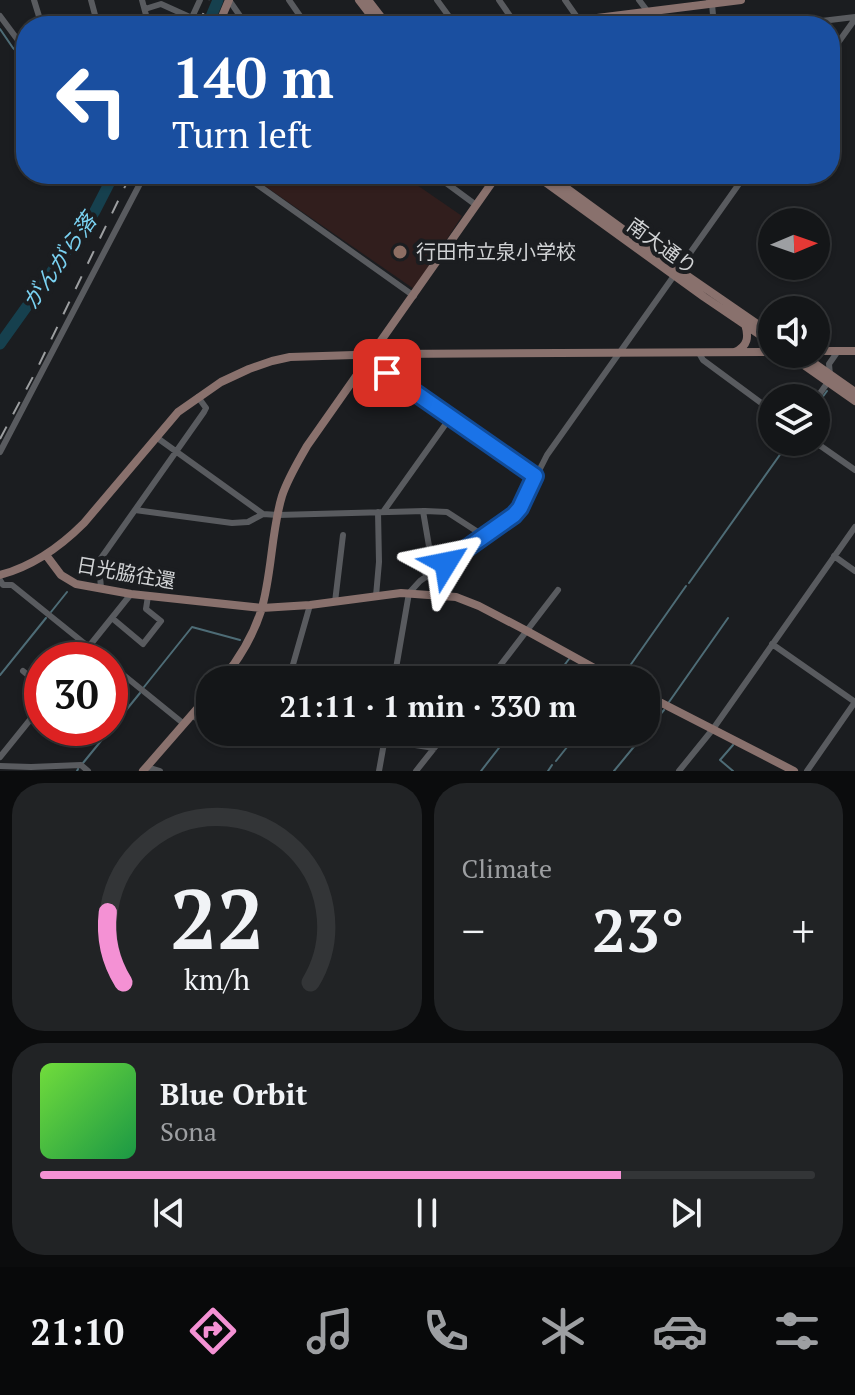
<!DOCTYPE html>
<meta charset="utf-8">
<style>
body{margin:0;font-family:"PT Serif","Noto Sans JP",serif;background:#212325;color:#f1f3f6;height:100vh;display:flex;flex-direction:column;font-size:30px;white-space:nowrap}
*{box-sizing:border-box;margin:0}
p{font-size:26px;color:#9d9fa2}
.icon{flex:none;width:44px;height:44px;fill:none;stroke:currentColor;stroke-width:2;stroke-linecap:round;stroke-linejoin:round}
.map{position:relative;height:771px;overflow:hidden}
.drawer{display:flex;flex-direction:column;gap:12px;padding:12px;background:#0b0c0d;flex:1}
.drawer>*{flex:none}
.top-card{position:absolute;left:16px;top:16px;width:824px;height:168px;border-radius:32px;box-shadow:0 2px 6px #0004,0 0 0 2px #333537;background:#1a4fa0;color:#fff;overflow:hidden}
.needle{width:52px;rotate:88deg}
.tools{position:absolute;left:758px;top:208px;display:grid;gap:16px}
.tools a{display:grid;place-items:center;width:72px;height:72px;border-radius:50%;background:#141618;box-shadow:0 2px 6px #0004,0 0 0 2px #333537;font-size:40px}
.speed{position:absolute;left:24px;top:642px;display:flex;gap:16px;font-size:40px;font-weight:700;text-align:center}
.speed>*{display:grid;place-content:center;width:104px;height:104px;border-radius:50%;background:#141618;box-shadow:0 2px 6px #0004,0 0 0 2px #333537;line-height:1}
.speed .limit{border:12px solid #d22;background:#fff;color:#111}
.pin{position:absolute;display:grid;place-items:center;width:68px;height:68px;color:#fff;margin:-34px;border-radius:16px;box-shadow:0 4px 12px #0006}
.me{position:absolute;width:88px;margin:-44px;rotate:55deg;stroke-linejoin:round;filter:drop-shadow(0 0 6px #0008)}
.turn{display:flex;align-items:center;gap:28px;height:168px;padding:0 24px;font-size:36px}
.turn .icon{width:104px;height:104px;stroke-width:2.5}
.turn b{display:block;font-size:56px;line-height:68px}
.big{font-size:60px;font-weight:700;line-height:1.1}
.drawer .tile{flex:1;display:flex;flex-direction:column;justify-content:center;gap:12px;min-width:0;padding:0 28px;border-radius:32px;background:#212325}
.drawer .dial{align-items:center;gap:0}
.dial svg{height:208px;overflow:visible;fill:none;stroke:#333537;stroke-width:7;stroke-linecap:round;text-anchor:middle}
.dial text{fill:#f1f3f6;stroke:none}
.song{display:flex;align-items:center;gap:24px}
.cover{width:96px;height:96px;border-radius:12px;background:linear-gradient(135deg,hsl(100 70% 55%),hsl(140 70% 35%))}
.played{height:8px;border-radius:4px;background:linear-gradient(90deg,#f491d4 75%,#333537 75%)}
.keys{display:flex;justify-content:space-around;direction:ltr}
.heat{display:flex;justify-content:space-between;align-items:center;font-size:44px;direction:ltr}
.drawer .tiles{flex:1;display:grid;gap:12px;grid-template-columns:1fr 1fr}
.tile:last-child{grid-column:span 2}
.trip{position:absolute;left:196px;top:666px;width:464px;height:80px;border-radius:32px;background:#141618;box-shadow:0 2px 6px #0004,0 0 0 2px #333537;font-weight:700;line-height:80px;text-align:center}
.tabs{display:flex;height:128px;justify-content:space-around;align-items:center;background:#08090a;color:#9d9fa2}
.tabs .icon{width:56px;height:56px}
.tabs .on{color:#f491d4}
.tabs b{font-size:36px;color:#f1f3f6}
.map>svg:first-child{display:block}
</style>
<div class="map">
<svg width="855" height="771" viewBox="0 0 855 771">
<rect width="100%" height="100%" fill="#1b1d20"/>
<path fill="#311e1d" d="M254,174h147l61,42 -48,73 -162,-112z"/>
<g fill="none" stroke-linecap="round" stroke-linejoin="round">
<path stroke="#4e6c76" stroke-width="2" d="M0,29l13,19 13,12
M816,406l11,-15
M689,583l100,-141
M51,612l16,-20
M0,675l46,-57
M622,677l64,-91
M553,680l16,-21
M144,687l48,-60 48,13
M669,702l59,-84
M647,730l17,-20
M733,745l-13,15 13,11
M556,761l23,-29
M83,763l57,-70
M77,771l1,-2
M481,771l28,-36
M548,771l4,-6
M614,771l32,-39"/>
<path stroke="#16404e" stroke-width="11" d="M207,26l11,-26
M0,344l95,-133 19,-37"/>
<path stroke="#595b5f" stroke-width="6" d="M34,0l8,26
M91,0l7,26
M142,0l7,26
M229,0l18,26
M289,0l18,26
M437,0l19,26
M499,0l18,26
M565,0l14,20v6
M639,0l9,12
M709,0l3,4 2,22
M145,9l16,-5 31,14
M0,16l26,35
M188,26l12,-26
M780,26l75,-9
M830,54l25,-35
M250,174l-2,4 166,118
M434,174l42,31
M699,353l4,7 69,51
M387,354v19l148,103
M830,375l-1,-11 9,-13
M816,399l12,-17
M156,437l107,77 15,1 147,-4 22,1 37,24
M815,442l40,28
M0,452l145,-278
M135,510l97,13 16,-1 15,-8
M423,511l7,41 -7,17 4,8
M383,512l67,-94
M834,556l21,15
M0,580l3,5h9l93,75
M101,589l-2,-28 105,-149 2,-4 -8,-11
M376,596l3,-34 -1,-50
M335,602l8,-67
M112,618l31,26 18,-23 -15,-12 2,-13
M772,644l83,58
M78,660l53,-66
M110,664l74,60
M23,671l19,16
M302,680l-10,-12 18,-63
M394,680l15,-87 11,-12 94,-66 6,-7 27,-53 199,-281
M489,680l69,-90
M191,716l19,7
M78,728h4
M234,732l28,11 6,-1 6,-10
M274,732l40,9
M384,740l50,8
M0,757l42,-52
M0,766l31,1 50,-2 7,6
M147,767l13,4
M379,771l7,-39
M416,771l31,-39
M679,771l34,-42 142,-202
M807,771l48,-69"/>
<path stroke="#89716d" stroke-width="8" d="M359,0l20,26
M368,0l20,26
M218,26l11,-26
M533,26l208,-26
M534,174l170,123 68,46
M547,174l132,96 93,64
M816,351h39
M735,352c13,-6 14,-15 10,-28
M788,354l67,47
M801,354l54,38
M46,555l15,20 15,9 55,10 131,14 48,-3 91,-12 55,4 23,9 48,25 89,49
M0,575c34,-9 60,-28 84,-52l94,-111 43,-30 28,-13 23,-8 18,-4 97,-3 385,-2
M222,680c17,-21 31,-44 39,-69 11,-36 10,-79 21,-115 6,-18 16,-34 25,-50l191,-272
M646,695l148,76
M143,771l67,-77"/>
<path stroke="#9d9fa1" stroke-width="2" stroke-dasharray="14 14" stroke-linecap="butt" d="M198,26l11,-26
M0,439l36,-68 95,-197"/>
</g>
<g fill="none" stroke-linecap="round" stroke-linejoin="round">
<g stroke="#114b97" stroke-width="20">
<path id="route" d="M387,373l148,103 -15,32 -6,7 -68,48"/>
</g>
<use href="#route" stroke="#1a73e8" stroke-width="14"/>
</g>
<circle fill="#8d6e63" stroke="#1b1d20" stroke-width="3" cx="400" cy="252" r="8"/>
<g text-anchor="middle" stroke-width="8" stroke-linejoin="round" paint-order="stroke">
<g font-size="20" fill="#d1d3d5" stroke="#1b1d20">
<text transform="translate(662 246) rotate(36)" y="7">南大通り</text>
<text transform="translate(126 573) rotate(10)" y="7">日光脇往還</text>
</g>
<g font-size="20" fill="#d1d3d5" stroke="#1b1d20" text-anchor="start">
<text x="416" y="259">行田市立泉小学校</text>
</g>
<g font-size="22" font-style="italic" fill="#7ad2f2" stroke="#1b1d20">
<text transform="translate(59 261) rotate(-55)" y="8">がんがら落</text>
</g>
</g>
</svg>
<div class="tools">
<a><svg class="needle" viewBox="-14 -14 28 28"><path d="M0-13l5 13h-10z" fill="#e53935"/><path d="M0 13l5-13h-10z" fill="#9d9fa2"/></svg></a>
<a><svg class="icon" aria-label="sound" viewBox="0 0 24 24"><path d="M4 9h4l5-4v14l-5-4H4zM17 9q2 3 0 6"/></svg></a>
<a><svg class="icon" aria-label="layers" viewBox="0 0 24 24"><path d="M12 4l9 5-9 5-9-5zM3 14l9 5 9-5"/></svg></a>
</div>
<div class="speed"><div class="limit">30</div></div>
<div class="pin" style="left:387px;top:373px;background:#d93025"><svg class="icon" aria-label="arrive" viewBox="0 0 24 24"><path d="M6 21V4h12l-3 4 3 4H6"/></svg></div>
<svg class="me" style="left:446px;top:563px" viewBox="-20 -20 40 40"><path d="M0-17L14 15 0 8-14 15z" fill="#1a73e8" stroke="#fff" stroke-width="4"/></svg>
<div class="trip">21:11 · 1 min · 330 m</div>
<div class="top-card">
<div class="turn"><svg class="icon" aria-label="left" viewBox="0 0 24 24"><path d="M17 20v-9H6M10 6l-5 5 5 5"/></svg><div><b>140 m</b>Turn left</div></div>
</div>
</div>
<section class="drawer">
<div class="tiles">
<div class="tile dial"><svg viewBox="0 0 100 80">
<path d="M14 69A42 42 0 1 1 86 69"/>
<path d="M14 69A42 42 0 0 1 8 42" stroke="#f491d4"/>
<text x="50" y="56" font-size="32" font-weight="700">22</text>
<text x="50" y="72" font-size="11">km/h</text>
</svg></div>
<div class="tile"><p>Climate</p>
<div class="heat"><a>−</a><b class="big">23°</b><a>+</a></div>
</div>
<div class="tile">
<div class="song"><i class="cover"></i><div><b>Blue Orbit</b><p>Sona</p></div></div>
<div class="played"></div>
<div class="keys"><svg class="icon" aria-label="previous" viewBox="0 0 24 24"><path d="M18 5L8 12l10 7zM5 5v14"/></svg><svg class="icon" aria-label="pause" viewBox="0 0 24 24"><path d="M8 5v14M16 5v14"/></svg><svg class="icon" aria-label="next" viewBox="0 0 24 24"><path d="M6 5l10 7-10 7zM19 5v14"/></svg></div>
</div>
</div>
</section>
<nav class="tabs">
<b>21:10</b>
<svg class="icon on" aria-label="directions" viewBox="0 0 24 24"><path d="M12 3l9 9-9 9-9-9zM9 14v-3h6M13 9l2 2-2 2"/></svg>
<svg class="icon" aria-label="music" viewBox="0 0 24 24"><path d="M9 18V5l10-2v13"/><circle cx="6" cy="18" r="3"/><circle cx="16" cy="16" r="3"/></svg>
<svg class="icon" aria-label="phone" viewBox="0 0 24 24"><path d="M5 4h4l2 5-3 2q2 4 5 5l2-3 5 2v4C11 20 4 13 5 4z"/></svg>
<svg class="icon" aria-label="climate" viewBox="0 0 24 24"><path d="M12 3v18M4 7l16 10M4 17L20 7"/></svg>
<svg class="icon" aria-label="car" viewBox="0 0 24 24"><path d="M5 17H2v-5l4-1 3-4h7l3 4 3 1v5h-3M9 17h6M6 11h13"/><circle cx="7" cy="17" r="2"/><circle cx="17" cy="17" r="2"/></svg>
<svg class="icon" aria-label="filters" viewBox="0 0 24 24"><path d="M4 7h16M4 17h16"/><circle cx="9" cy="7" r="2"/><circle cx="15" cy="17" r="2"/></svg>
</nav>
